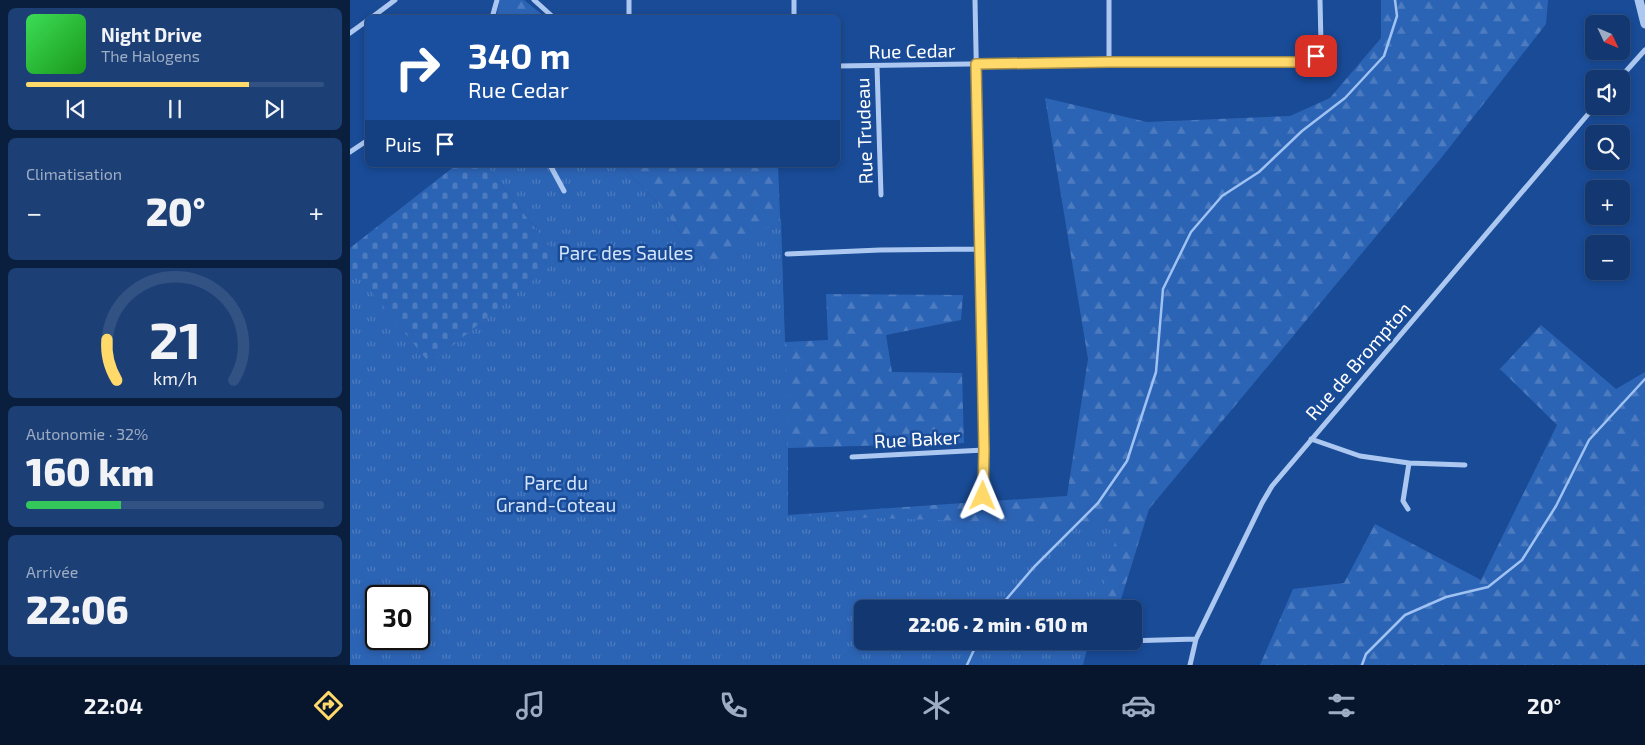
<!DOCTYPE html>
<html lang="fr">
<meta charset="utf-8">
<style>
body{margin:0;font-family:"Exo 2",sans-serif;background:#1c3f76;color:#f1f3f6;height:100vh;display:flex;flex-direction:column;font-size:19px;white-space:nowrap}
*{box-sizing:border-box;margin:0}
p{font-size:16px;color:#9dacc3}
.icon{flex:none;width:28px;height:28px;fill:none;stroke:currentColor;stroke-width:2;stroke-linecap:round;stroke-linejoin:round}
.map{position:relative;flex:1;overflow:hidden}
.details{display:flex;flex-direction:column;gap:8px;padding:8px;background:#0a1f3e;width:350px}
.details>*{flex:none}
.hud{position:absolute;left:15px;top:15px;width:475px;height:152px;border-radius:8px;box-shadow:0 2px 8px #0003,0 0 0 1px #325284;background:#1a4fa0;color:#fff;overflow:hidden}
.needle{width:32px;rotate:134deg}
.tools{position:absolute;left:1235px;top:15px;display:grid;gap:10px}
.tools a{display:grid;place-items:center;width:45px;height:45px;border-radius:8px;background:#133871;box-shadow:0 2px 8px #0003,0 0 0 1px #325284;font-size:25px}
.speed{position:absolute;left:15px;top:585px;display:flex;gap:10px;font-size:25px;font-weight:700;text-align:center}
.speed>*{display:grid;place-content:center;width:65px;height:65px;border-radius:50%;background:#133871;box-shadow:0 2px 8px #0003,0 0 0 1px #325284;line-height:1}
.speed .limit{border:2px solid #111;border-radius:8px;background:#fff;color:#111}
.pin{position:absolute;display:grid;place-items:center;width:42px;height:42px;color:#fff;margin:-21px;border-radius:10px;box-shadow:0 2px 8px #0006}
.me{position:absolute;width:55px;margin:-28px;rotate:1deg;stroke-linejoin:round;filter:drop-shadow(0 0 4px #0008)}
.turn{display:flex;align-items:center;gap:18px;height:105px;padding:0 20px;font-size:22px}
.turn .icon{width:65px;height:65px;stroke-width:2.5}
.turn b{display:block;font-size:35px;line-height:42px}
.then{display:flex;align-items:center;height:48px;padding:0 20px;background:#0003;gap:10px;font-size:19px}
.big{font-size:38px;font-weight:800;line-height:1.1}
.details .widget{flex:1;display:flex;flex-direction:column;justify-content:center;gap:8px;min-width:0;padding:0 18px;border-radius:8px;background:#1c3f76}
.details .dial{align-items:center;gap:0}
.dial svg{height:130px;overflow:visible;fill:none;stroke:#325284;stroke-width:7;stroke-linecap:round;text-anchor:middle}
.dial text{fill:#f1f3f6;stroke:none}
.song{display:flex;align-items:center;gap:15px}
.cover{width:60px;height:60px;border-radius:8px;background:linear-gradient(135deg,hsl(130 70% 55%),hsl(120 70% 35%))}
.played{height:5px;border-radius:2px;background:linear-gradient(90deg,#ffda6b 75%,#325284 75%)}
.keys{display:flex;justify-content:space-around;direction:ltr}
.heat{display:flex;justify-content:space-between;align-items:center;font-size:28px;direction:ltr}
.charge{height:8px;border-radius:4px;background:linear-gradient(90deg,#34c759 32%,#325284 0)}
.trip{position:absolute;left:504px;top:600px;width:288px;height:50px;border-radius:8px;background:#133871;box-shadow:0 2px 8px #0003,0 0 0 1px #325284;font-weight:800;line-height:50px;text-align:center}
.dock{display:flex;height:80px;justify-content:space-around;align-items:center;background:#08162d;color:#9dacc3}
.dock .icon{width:35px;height:35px}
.dock .selected{color:#ffda6b}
.dock b{font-size:22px;color:#f1f3f6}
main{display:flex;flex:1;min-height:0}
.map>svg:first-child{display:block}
</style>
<main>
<section class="details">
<div class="widget">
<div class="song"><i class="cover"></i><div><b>Night Drive</b><p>The Halogens</p></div></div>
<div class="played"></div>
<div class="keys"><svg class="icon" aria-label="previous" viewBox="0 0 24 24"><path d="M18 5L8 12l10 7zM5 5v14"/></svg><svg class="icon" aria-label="pause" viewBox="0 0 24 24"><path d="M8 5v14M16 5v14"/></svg><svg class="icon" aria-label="next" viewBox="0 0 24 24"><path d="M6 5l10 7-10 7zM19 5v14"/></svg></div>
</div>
<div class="widget"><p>Climatisation</p>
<div class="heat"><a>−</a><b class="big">20°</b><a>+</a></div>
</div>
<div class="widget dial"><svg viewBox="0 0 100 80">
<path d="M14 69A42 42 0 1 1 86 69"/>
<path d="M14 69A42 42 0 0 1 8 44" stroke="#ffda6b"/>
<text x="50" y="56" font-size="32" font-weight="700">21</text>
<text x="50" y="72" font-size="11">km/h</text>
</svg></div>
<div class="widget"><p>Autonomie · 32%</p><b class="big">160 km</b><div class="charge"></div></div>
<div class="widget"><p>Arrivée</p><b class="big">22:06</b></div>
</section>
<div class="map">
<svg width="1295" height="665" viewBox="0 0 1295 665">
<defs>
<pattern id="forest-firs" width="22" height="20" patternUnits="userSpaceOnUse" patternTransform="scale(1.25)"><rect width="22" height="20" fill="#2c64b5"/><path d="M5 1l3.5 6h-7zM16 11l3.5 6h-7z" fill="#4c7bc0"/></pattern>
<pattern id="cemetery-stones" width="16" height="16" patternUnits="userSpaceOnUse" patternTransform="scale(1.25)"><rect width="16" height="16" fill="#2c64b5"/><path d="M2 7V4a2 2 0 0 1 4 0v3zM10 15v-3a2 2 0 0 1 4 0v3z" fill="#4c7bc0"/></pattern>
<pattern id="park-tufts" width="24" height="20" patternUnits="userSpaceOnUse" patternTransform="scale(1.25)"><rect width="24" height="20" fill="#2c64b5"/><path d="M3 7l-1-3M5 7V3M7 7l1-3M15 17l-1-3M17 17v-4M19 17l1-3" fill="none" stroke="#4c7bc0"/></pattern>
</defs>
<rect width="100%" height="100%" fill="#194b97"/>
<path fill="url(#forest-firs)" d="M150,0h24l21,17h-49z
M1031,0h167l-2,24 -104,133 -293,352 -31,100h-256v32l187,6 -630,-8v-43l-69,-330 358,2 -51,-66 -37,-37h158l7,177 43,-2 -2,-46 137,1 -2,25 -75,15 6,37 70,1 2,70 -176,5v67l279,-19 21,-137 -43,-261 102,24 143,-6 40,-18 51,-60z
M1191,325l75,64 29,-17v293h-385l33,-76 51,-6 31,-59 106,56 76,-155 -57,-56z"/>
<path fill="url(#cemetery-stones)" d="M106,165h30l73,94 -129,105 -80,-98v-18z"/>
<path fill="url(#park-tufts)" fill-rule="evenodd" d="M136,165h134l37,37 51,66 73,-49 7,228v68l331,11 -21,83h-236v32h227l-6,24h-733v-399l80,98 129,-105zM26,596h43v43h-43z"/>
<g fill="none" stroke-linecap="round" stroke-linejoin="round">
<path stroke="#9fc2f3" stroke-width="2.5" d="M648,609l36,-42 64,-64 29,-42 29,-89 7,-83 28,-57 31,-36 37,-24 43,-41 43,-33 39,-42 13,-40 -2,-16
M617,665l11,-24
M1012,665l4,-11 39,-39 41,-18 42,-10 34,-27 34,-54 33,-66 56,-61"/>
<path stroke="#acc8f1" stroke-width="5" d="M184,0l20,18
M279,0v18
M444,0v18
M625,0l9,450 -1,46
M759,0v62
M21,18l24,-18
M142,18l5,-18
M0,33l18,-13
M488,66l203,-3 263,-1 12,-6 5,-12 -1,-44
M527,66l4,129
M1269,79l26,-29
M0,152l18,-12
M200,165l14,26
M437,254l93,-4 99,-1
M961,439l49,17 49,7 56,2
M502,457l132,-7
M1058,509l-5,-8 6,-38
M775,641l71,-2
M840,665l6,-26 66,-136 10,-17 323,-380"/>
<path stroke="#acc8f1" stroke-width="9" d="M1289,0l6,24"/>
</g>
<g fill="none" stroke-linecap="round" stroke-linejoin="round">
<g stroke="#a68e46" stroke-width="12">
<path id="route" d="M633,496l1,-46 -8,-386 133,-2h195l12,-6"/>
</g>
<use href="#route" stroke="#ffda6b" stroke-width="9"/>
</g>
<g text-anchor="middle" stroke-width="5" stroke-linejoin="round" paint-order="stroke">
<g font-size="19" fill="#fff" stroke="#194b97">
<text transform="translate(562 51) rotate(-1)" y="7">Rue Cedar</text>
<text transform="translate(514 131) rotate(-92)" y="7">Rue Trudeau</text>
<text transform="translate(1008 361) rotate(-49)" y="7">Rue de Brompton</text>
<text transform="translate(567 439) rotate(-3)" y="7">Rue Baker</text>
</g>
<g font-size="19" fill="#d3e4fc" stroke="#194b97">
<text x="276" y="260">Parc des Saules</text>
<text x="206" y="490">Parc du<tspan x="206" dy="22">Grand-Coteau</tspan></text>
</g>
</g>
</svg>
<div class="tools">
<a><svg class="needle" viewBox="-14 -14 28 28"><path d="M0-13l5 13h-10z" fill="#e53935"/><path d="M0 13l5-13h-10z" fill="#9dacc3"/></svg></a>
<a><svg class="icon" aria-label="sound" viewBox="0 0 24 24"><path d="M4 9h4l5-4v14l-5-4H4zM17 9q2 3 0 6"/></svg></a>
<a><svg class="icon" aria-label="search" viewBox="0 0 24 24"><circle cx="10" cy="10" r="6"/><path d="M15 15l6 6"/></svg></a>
<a>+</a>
<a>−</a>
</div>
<div class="speed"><div class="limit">30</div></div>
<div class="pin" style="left:966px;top:56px;background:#d93025"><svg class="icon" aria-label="arrive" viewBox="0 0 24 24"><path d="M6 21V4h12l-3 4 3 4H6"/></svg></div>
<svg class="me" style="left:633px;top:496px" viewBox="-20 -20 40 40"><path d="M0-17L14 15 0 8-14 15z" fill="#ffda6b" stroke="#fff" stroke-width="4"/></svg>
<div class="trip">22:06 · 2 min · 610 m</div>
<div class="hud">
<div class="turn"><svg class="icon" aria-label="right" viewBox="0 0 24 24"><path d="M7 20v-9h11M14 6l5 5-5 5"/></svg><div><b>340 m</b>Rue Cedar</div></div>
<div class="then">Puis<svg class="icon" aria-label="arrive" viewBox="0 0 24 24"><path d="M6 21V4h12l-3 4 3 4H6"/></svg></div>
</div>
</div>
</main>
<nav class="dock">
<b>22:04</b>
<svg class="icon selected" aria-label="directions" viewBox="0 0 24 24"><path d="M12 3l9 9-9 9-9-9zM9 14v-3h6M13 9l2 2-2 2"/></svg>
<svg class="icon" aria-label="music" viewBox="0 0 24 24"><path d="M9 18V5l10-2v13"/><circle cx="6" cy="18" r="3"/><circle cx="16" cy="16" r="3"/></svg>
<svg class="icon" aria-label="phone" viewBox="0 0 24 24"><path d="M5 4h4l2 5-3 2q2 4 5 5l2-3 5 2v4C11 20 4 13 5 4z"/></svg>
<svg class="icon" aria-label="climate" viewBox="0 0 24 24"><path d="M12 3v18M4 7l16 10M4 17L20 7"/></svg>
<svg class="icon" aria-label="car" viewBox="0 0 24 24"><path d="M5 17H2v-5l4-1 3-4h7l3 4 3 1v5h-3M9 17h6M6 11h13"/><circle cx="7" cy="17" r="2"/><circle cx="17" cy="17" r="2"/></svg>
<svg class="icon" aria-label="filters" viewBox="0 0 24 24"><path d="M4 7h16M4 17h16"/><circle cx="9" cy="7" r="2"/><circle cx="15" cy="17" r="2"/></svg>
<b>20°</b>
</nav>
